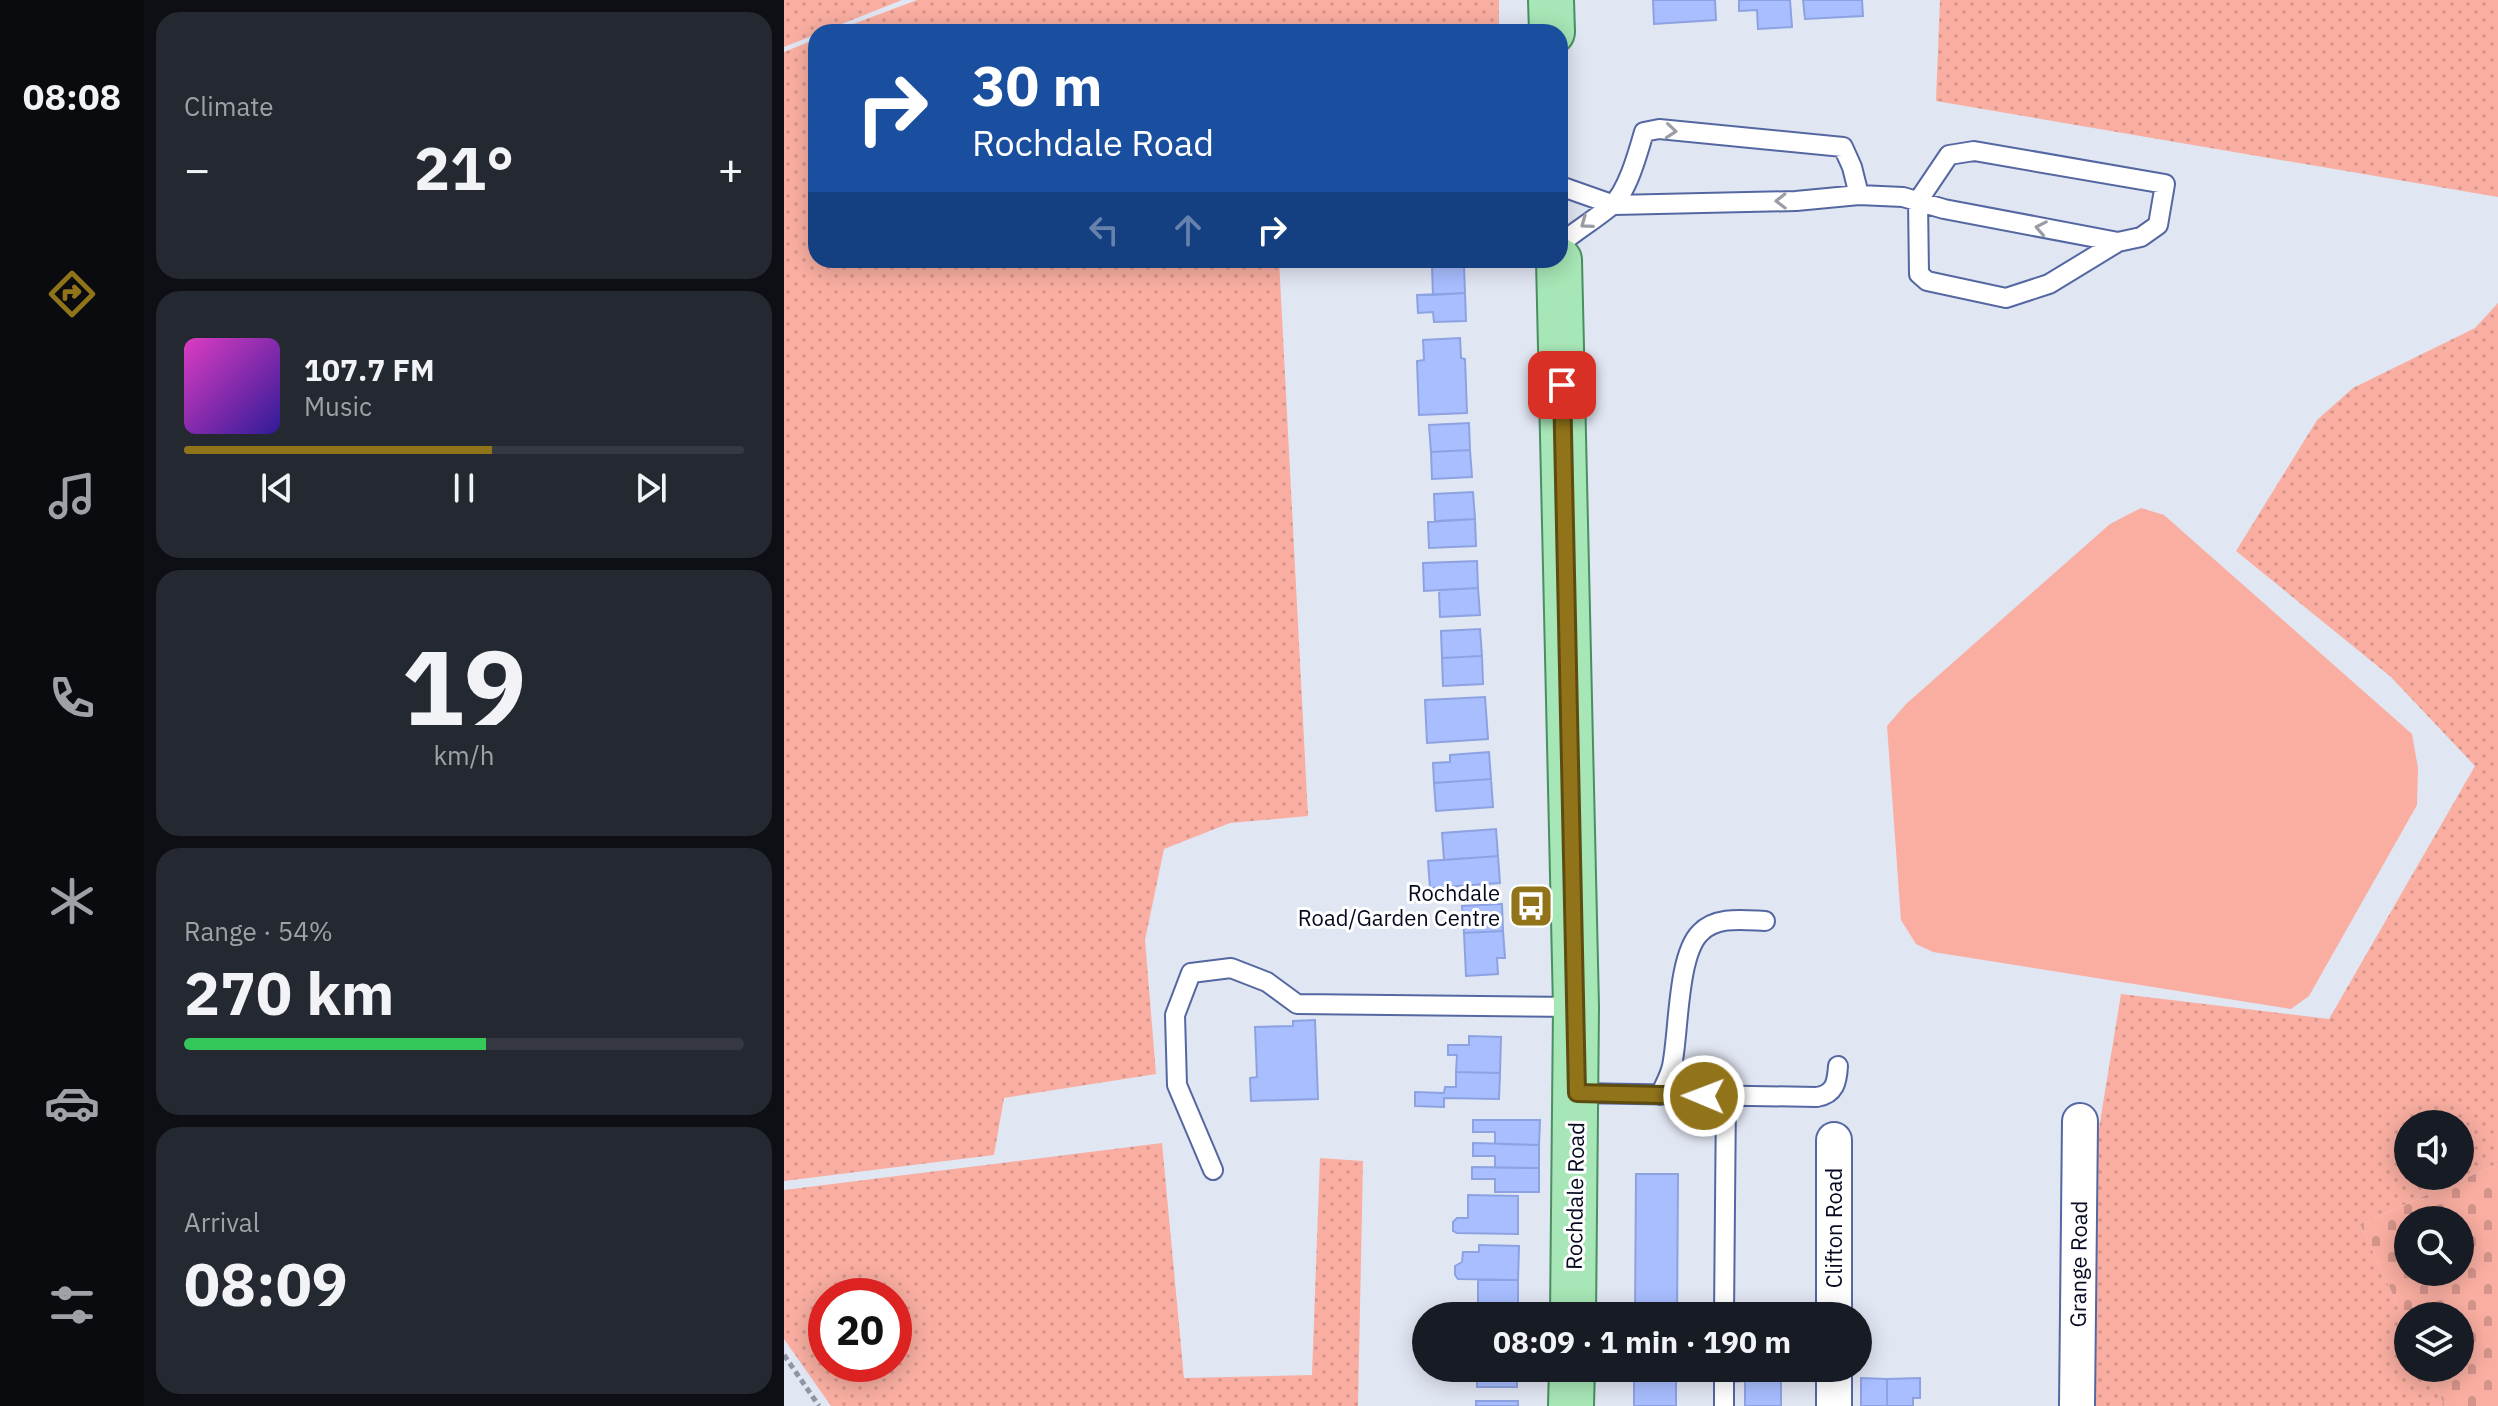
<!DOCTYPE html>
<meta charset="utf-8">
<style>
body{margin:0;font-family:"IBM Plex Sans",sans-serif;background:#242831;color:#f1f3f6;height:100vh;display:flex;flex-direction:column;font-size:30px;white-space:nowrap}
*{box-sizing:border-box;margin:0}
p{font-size:26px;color:#9ea1a6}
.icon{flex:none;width:44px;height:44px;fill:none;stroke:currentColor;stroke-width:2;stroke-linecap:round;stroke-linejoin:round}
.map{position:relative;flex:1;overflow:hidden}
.details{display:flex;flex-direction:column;gap:12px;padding:12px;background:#0d0f14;width:640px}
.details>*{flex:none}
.hud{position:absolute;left:24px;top:24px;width:760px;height:244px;border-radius:24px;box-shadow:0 4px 20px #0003;background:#1a4fa0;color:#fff;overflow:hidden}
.fabs{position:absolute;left:1610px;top:1110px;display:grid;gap:16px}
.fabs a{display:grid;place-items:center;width:80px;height:80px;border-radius:50%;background:#171b24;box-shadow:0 4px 20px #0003;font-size:40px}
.speed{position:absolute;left:24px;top:1278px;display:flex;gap:16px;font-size:40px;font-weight:700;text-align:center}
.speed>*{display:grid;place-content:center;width:104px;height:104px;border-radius:50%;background:#171b24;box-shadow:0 4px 20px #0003;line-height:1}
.speed .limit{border:12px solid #d22;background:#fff;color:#111}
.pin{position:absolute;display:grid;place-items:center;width:68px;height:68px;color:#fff;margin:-34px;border-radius:16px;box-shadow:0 4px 12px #0006}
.me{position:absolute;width:88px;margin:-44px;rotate:271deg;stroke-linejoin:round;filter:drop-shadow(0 0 6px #0008)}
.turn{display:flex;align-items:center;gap:28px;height:168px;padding:0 32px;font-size:36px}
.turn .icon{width:104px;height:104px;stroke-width:2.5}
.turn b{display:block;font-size:56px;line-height:68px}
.lanes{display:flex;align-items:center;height:76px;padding:0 32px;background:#0003;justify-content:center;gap:40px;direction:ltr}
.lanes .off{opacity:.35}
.big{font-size:60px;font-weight:800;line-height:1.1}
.details .tile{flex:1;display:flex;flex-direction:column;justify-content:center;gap:12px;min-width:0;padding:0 28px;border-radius:24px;background:#242831}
.details .dial{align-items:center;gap:0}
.dial b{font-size:104px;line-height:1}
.song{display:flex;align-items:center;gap:24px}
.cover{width:96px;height:96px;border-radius:12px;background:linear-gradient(135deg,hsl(310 70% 55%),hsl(250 70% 35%))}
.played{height:8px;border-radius:4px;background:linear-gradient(90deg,#91741a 55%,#363941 55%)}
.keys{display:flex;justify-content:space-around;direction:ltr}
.heat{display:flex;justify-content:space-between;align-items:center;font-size:44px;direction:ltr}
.charge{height:12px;border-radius:6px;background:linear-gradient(90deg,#34c759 54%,#363941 0)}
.trip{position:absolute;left:628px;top:1302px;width:460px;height:80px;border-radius:40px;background:#171b24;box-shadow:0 4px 20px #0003;font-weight:800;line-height:80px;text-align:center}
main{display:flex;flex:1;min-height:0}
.menu{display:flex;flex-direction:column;width:144px;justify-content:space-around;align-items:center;background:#090b0e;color:#9ea1a6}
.menu .icon{width:56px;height:56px}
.menu .active{color:#91741a}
.menu b{font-size:36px;color:#f1f3f6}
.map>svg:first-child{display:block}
</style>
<main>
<nav class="menu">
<b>08:08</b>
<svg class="icon active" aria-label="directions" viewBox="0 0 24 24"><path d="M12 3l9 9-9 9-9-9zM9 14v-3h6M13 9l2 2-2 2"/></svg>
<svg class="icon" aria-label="music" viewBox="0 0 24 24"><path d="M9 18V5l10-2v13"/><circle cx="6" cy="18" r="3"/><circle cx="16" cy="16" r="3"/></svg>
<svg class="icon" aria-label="phone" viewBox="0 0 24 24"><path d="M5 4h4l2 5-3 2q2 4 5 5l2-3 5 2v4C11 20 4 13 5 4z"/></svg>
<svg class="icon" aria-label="climate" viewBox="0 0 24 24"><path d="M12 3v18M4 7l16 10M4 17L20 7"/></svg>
<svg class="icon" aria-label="car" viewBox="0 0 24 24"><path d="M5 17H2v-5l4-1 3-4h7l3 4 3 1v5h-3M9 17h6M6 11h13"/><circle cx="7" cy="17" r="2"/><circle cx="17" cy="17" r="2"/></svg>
<svg class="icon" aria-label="filters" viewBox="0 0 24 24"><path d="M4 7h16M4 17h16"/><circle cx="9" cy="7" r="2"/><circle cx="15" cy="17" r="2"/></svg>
</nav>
<section class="details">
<div class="tile"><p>Climate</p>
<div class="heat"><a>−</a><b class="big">21°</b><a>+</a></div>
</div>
<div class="tile">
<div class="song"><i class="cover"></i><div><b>107.7 FM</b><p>Music</p></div></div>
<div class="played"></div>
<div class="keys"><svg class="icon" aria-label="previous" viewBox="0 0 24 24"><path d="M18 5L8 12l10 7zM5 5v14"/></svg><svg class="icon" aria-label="pause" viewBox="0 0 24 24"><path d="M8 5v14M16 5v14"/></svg><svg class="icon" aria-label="next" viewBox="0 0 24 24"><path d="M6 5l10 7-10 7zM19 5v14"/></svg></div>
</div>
<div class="tile dial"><b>19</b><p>km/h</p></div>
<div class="tile"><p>Range · 54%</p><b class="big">270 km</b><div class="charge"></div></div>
<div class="tile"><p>Arrival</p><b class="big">08:09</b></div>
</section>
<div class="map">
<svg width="1714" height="1406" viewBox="0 0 1714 1406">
<defs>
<pattern id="grass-dots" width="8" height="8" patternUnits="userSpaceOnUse" patternTransform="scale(2)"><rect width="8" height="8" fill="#f9aea1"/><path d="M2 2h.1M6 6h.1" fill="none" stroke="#d4948a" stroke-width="1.8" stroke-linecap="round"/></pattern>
<pattern id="cemetery-stones" width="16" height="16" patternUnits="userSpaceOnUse" patternTransform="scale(2)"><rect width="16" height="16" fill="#f9aea1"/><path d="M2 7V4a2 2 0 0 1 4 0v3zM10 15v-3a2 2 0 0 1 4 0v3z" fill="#d4948a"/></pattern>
</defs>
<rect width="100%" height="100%" fill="#e1e6f3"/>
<path fill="url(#grass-dots)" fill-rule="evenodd" d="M0,0h118l-118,47z
M133,0h582v32h-667z
M1156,0h558v197l-562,-96z
M32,39v221h463l29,556 -78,7 -66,26 -19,91 11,134 -152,24 -10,57 -210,26v-1129z
M1714,303v861l-138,60 48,103v41h19l18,38h-356l1,-223 31,-189 208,25 146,-253 -84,-89 -155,-126 81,-131 36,-32 122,-60zM1624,1124h52v52h-52z
M378,1143l22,235 128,-3 8,-217 43,3 -5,245h-527l-47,-67v-149zM110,1296v68h-68v-68z"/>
<path fill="url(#cemetery-stones)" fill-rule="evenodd" d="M1714,1164v242h-53l-18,-38h33v-52h-52v11l-48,-103zM1624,1220h52v52h-52z"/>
<path fill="#f9aea1" d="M1357,508l23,7 248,219 6,34 -1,37 -108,191 -18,13 -358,-57 -17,-8 -15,-24 -14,-194 19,-22 204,-180z"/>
<path fill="#a8beff" stroke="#8ca2e1" stroke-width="2" d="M869,0h62l1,20 -62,4z
M955,0h51l2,27 -34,2 -1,-19 -18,1z
M1019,0h59l1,16 -58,3z
M680,266l1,27 -32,2 -1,-28z
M681,293l1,28 -32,1 -1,-10 -15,1 -1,-18z
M676,338l1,20 4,1 2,54 -48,2 -2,-54 7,-1 -1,-20z
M685,423l1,27 -39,2 -2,-27z
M686,450l2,27 -40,2 -1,-27z
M689,492l2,27 -40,2 -1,-27z
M691,519l1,27 -47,2 -1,-26z
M693,561l1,27 -54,3 -1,-28z
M694,588l2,27 -40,2 -1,-27z
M696,629l2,27 -40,2 -1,-27z
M698,656l1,28 -40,2 -1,-28z
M701,697l3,42 -61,4 -2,-43z
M705,752l2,27 -57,4 -1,-20 17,-1v-7z
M707,779l2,28 -57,4 -2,-28z
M712,829l2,27 -54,4 -2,-27z
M714,856l2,27 -70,5 -2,-27z
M718,904l1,27 -39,2 -2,-27z
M719,931l2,27h-8l1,16 -32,2 -2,-43z
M531,1020l3,79 -67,2 -1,-23 7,-1 -2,-50 38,-1v-5z
M685,1036l32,1 -1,36 -44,-1 1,-17h-9v-10h21z
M672,1072l44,1 -1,26 -55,-1v9l-29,-1v-14l29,1 1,-6h11z
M689,1120h67l-1,25 -44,-1v-12h-22z
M689,1143l66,2v23h-44v-12h-22z
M688,1167l67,1v24h-44v-13h-23z
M852,1174h42l-1,142h-42z
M684,1195l50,1v38l-61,-1 -4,-2v-9l4,-4h11z
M695,1245l40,1 -1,34 -60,-1 -3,-4v-9l7,-4 1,-10h16z
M694,1280h40v28h-40z
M675,1368h58v19h-40v-6h-12v-8z
M850,1368h42v38h-42z
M948,1368h49v38h-36v-25l-13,1z
M1077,1378l26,1v27h-26z
M1136,1378v20h-7v8h-26v-27z
M692,1401h42v5h-42z"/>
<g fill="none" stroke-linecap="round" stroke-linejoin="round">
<g stroke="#5467a1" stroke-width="22">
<path id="service" d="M1190,151l191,33 -7,41 -17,12 -23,5 -69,42 -43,14 -79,-17 -8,-7 -1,-73 31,-46z
M776,186l54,19 182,-4 63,-6 44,2 41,12 174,33
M776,244c17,-14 34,-24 51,-38 16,-13 27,-53 33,-74l15,-3 184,18 9,20 7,28
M793,1093l240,4c18,-3 20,-15 21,-31
M876,1095c4,-9 10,-19 12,-29 7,-33 5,-110 28,-133 16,-17 43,-13 65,-12
M429,1170l-36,-85 -2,-70 16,-42 40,-5 36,14 30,22 279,3
M940,1316l2,-220
M940,1406v-38"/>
</g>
<g stroke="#5467a1" stroke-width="38">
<g id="minor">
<path d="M1050,1140v176"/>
<path d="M1050,1368v38"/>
<path id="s1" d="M1293,1406l3,-285"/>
</g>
</g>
<g stroke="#498f62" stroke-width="48">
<path id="primary" d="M767,0l1,32
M775,260l17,747 -3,309
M787,1406l1,-38"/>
</g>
<path stroke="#9095a6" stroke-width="5" stroke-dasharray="6 4" stroke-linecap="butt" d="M0,1355l35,51"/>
<use href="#service" stroke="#fff" stroke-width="18"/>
<use href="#minor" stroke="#fff" stroke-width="34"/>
<use href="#primary" stroke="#a7e6b6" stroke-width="44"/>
</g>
<defs><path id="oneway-chevron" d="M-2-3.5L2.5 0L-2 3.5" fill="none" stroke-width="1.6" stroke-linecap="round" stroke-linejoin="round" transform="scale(2)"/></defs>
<g stroke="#9b9da6">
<use href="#oneway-chevron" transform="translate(887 131) rotate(5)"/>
<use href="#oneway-chevron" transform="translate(997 201) rotate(179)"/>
<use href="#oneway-chevron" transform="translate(802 223) rotate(144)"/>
<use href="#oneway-chevron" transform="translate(1257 228) rotate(-169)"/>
</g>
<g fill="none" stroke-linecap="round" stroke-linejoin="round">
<g stroke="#5e4b11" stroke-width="20">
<path id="route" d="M778,385l15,708 127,3"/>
</g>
<use href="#route" stroke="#91741a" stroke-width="14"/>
</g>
<defs>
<g id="bus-square" transform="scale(2.3)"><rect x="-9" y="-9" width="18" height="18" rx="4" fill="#91741a" stroke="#fff"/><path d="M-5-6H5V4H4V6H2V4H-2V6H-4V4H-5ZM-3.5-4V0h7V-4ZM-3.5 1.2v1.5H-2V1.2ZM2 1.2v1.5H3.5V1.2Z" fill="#fff"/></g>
</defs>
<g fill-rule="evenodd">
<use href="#bus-square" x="747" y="906"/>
</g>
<g text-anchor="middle" stroke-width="6" stroke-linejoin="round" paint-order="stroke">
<g font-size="22" fill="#050a20" stroke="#fff" text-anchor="end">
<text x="716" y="901">Rochdale<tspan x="716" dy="25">Road/Garden Centre</tspan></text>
</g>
<g font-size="22" fill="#050a20" stroke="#fff">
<text transform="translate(791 1196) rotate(-89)" y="8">Rochdale Road</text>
<text transform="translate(1050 1228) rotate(-90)" y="8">Clifton Road</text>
<text dy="8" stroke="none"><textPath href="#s1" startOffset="142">Grange Road</textPath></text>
</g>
</g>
</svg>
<div class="fabs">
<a><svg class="icon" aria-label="sound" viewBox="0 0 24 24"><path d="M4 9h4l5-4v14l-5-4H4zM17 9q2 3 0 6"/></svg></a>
<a><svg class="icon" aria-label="search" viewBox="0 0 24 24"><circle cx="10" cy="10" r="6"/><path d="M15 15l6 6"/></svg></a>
<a><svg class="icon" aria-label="layers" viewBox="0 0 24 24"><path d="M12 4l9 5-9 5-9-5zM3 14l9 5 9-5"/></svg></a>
</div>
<div class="speed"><div class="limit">20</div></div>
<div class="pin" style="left:778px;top:385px;background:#d93025"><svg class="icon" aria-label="arrive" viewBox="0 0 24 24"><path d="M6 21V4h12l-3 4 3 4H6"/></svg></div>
<svg class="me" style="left:920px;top:1096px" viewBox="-20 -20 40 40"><circle r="17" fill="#91741a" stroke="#fff" stroke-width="3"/><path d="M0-11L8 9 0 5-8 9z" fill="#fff"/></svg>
<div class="trip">08:09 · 1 min · 190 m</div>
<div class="hud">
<div class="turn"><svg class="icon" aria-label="right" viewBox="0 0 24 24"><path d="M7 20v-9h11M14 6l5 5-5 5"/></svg><div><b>30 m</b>Rochdale Road</div></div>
<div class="lanes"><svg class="icon off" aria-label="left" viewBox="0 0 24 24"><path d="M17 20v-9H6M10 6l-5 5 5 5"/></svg><svg class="icon off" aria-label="ahead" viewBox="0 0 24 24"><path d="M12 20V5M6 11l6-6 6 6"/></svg><svg class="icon" aria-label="right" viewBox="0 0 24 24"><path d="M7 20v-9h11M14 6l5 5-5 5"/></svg></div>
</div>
</div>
</main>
